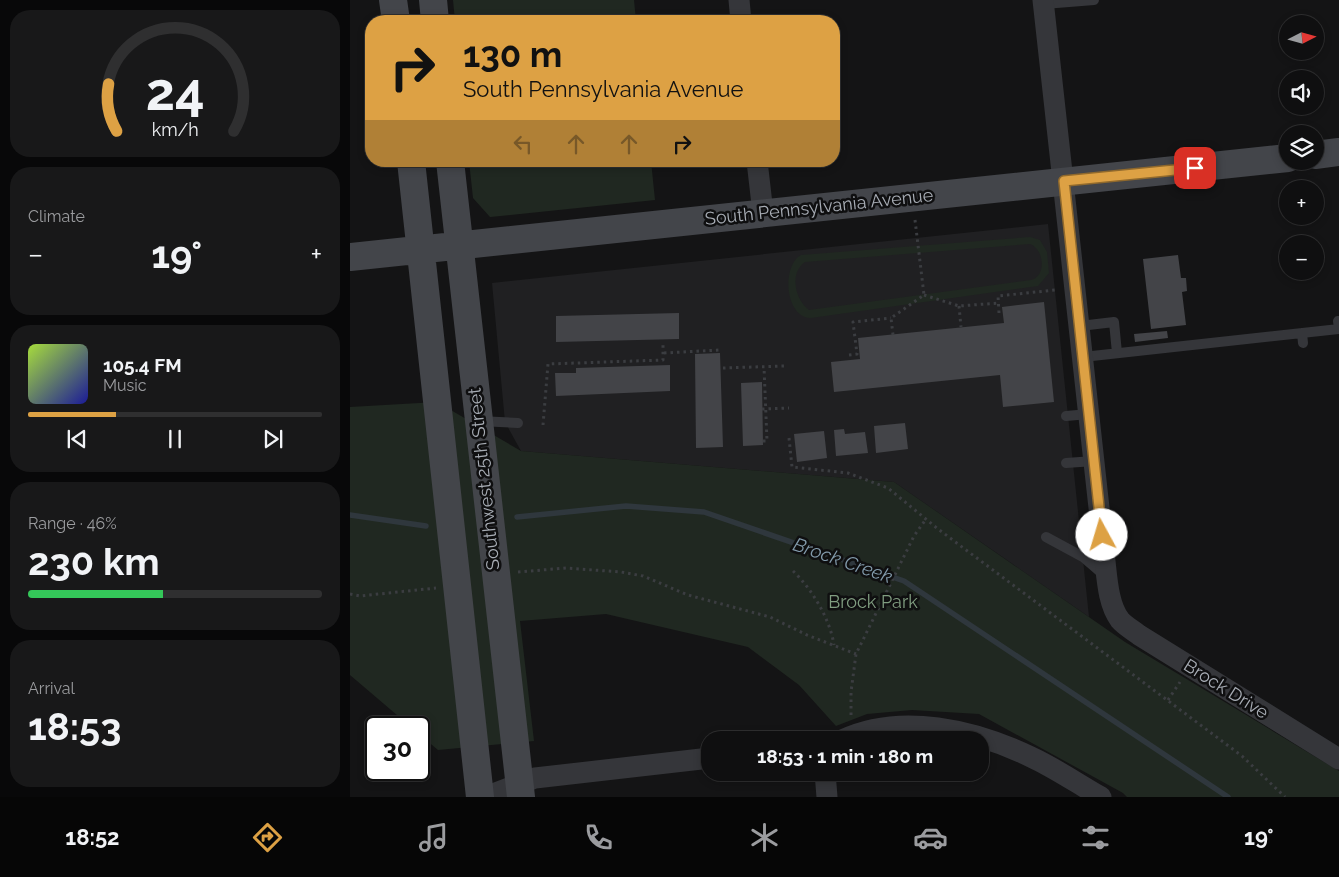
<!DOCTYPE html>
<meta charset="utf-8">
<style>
body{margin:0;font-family:Raleway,sans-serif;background:#181819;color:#f1f3f6;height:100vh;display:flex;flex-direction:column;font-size:19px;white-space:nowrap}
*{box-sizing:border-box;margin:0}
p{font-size:16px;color:#9b9c9f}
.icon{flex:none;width:28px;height:28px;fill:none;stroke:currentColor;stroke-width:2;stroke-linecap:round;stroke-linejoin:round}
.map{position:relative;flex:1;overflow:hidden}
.sheet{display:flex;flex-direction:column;gap:10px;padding:10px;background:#080809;width:350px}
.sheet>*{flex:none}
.banner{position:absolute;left:15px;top:15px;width:475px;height:152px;border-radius:20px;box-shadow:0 2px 8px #0003,0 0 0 1px #2f2f30;background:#dda144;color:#111;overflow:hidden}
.needle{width:32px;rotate:84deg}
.tools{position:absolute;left:929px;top:15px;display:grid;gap:10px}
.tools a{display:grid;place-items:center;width:45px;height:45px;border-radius:50%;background:#0f0f10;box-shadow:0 2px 8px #0003,0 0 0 1px #2f2f30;font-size:25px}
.speed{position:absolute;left:15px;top:716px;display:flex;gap:10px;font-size:25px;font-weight:700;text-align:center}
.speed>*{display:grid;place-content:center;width:65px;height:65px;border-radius:50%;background:#0f0f10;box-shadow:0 2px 8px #0003,0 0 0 1px #2f2f30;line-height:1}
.speed .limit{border:2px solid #111;border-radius:8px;background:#fff;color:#111}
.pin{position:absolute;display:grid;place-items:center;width:42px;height:42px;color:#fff;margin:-21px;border-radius:10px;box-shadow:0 2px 8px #0006}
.me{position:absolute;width:55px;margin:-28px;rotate:354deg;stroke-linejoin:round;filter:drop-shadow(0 0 4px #0008)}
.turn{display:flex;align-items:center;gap:18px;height:105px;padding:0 15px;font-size:22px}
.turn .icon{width:65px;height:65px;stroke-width:2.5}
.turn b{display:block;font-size:35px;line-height:42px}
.lanes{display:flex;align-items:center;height:48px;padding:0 15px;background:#0003;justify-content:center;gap:25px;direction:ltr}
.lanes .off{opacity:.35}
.big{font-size:38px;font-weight:700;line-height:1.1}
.sheet .tile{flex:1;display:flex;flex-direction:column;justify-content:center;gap:8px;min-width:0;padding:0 18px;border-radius:20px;background:#181819}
.sheet .dial{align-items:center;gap:0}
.dial svg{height:130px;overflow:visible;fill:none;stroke:#2f2f30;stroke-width:7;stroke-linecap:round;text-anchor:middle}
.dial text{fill:#f1f3f6;stroke:none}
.song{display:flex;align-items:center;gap:15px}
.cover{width:60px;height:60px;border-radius:8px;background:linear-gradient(135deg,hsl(80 70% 55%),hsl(240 70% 35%))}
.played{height:5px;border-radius:2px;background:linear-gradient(90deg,#dda144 30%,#2f2f30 30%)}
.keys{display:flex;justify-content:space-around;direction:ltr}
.heat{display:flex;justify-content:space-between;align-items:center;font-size:28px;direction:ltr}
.charge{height:8px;border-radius:4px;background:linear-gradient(90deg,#34c759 46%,#2f2f30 0)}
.trip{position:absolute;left:351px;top:731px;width:288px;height:50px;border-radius:20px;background:#0f0f10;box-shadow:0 2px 8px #0003,0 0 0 1px #2f2f30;font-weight:700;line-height:50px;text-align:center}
.dock{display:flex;height:80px;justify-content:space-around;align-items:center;background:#060606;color:#9b9c9f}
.dock .icon{width:35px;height:35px}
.dock .active{color:#dda144}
.dock b{font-size:22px;color:#f1f3f6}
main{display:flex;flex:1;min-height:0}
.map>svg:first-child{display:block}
</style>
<main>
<section class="sheet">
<div class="tile dial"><svg viewBox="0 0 100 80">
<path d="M14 69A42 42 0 1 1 86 69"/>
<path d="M14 69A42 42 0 0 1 9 40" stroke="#dda144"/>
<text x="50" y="56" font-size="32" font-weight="700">24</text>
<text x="50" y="72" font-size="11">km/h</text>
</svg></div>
<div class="tile"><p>Climate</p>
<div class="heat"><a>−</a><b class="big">19°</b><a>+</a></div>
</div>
<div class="tile">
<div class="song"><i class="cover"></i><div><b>105.4 FM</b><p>Music</p></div></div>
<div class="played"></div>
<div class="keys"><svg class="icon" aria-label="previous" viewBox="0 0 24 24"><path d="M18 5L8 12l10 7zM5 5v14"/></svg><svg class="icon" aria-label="pause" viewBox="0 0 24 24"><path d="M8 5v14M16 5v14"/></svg><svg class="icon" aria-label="next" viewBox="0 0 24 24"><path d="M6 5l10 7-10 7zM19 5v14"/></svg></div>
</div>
<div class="tile"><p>Range · 46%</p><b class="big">230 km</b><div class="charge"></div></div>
<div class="tile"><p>Arrival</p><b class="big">18:53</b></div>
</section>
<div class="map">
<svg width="989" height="797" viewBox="0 0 989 797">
<rect width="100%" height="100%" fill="#141415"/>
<path fill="#202022" d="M698,224l41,393 -195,-135 -373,-31 -16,-29 -13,-139z"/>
<path fill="#202821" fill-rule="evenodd" d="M103,0h181l2,21h-181z
M119,161h182l4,39 -165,17 -17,-19z
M680,237l10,3 7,12 2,21 -11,13 -227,32c-26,0 -30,-52 -10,-63zM680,244c14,5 17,32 1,36l-222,30c-14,-10 -20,-37 -4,-48z
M87,402l84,49 373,31 231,160 214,129v26h-212l-4,-4 -144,-79 -67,-4 -45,4 -31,12 -37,-41 -51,-38 -142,-33 -86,7 14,120 -96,9 -19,-16v-6l-8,-1 -61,-52v-268z"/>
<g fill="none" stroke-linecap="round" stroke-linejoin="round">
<path stroke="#2f373d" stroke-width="5.5" d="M0,515l76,11
M167,517l109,-11 78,6 200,69 324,216"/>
</g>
<path fill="#434448" d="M828,255l3,23h5l1,13 -5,1 4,33 -35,4 -8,-70z
M694,302l10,100 -51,5 -3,-32 -166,17 -3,-30 29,-3 -2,-21 146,-15 -2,-16z
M329,313v26l-123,3v-26z
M817,331l1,7 -33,4 -1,-8z
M370,353l3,94 -27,1 -1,-94z
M320,365v26l-114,5 -1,-23h21v-5z
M412,382l1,63 -20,1 -2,-63z
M555,423l3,26 -32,4 -2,-27z
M494,429l1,5 20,-2 3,21 -32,3 -2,-26z
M474,431l3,27 -30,4 -3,-28z"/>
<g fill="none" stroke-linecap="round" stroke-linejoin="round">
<path stroke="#3b3d41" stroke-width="3" stroke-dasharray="2.5 4" stroke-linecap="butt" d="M565,220l9,75
M574,295l35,11 40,-3
M609,306l2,21
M649,313l-1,-17 57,-6
M543,335l-2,-17 33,-23
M314,353l55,-3
M499,355l8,-1 -4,-32 38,-4
M373,368l61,-2
M412,409l27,-1
M193,425l5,-61 115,-4v-18
M439,438l3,29 56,6 40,15 50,41 304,227 43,41
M413,441h4l-3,-74
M443,571c19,18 37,48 41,74
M168,572l48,-4 55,4 22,4 45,19 82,22 37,18 49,19
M0,594l10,2 76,-8
M818,700l12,-18
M501,715v-23l5,-38 58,-118 12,-17"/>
<path stroke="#35363a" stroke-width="10" d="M694,4l50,-4
M730,326l34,-4 3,31
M952,333l1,10
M733,357l256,-28 -1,-8
M716,416l23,-2
M129,421l39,2
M716,463l28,-2
M696,537l37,20 22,19"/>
<path stroke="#35363a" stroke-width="21" d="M389,0l2,21
M693,0l61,553c3,21 3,50 16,67 5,6 13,10 19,15l200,124
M407,161l6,52
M492,740c59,-28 133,-10 189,17 24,11 47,27 70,40
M475,772l2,25
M135,797l50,-19 175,-20"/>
<path stroke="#43454a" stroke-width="28" d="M43,0l3,21
M83,0l2,21
M965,155l24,-3
M61,161l69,636
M100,161l71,636
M0,257l938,-99"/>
</g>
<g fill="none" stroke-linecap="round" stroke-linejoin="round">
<g stroke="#90692c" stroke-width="12">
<path id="route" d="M752,535l-38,-354 131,-13"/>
</g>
<use href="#route" stroke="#dda144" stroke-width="9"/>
</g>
<g text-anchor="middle" stroke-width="5" stroke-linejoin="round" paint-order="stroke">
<g font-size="18" fill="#a7acb4" stroke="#0f0f10">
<text transform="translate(469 207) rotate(-6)" y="6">South Pennsylvania Avenue</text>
<text transform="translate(134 479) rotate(-96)" y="6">Southwest 25th Street</text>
<text transform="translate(876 689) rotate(32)" y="6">Brock Drive</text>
</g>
<g font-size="18" fill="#809d80" stroke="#0f0f10">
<text x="523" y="608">Brock Park</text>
</g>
<g font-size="19" font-style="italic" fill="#829aab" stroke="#0f0f10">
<text transform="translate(493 560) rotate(19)" y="7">Brock Creek</text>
</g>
</g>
</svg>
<div class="tools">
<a><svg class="needle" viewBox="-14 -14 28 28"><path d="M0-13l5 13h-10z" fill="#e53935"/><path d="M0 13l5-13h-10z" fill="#9b9c9f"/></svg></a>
<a><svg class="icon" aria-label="sound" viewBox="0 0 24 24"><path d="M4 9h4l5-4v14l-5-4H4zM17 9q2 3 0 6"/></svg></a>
<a><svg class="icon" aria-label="layers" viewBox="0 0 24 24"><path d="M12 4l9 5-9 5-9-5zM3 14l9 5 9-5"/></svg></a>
<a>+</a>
<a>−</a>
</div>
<div class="speed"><div class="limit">30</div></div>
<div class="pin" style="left:845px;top:168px;background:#d93025"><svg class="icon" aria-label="arrive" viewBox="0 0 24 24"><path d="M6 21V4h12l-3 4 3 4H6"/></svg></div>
<svg class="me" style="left:752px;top:535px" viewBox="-20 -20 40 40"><circle r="19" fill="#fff"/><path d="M0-13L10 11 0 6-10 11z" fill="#dda144"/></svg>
<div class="trip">18:53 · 1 min · 180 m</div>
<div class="banner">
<div class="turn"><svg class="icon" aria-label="right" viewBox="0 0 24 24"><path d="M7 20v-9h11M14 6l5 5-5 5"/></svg><div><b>130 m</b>South Pennsylvania Avenue</div></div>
<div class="lanes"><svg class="icon off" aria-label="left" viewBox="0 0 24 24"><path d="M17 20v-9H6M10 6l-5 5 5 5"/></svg><svg class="icon off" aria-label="ahead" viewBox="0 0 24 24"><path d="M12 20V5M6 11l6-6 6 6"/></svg><svg class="icon off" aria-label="ahead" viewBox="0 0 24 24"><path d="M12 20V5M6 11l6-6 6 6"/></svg><svg class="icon" aria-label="right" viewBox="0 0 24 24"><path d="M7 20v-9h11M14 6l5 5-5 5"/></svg></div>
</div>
</div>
</main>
<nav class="dock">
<b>18:52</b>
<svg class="icon active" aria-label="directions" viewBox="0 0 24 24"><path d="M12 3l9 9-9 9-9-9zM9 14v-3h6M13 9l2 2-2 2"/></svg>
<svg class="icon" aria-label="music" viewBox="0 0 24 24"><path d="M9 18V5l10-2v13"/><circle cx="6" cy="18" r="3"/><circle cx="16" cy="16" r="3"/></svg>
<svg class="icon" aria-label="phone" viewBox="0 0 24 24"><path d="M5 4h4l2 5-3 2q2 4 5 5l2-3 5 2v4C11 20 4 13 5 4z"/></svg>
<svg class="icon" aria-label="climate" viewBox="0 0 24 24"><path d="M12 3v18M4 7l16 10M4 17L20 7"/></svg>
<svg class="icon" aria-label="car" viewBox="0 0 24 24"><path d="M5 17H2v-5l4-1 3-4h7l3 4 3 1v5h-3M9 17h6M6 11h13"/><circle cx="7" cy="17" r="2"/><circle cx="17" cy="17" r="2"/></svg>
<svg class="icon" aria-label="filters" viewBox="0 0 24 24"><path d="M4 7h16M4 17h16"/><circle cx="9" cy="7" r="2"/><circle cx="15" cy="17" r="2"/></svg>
<b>19°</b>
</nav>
